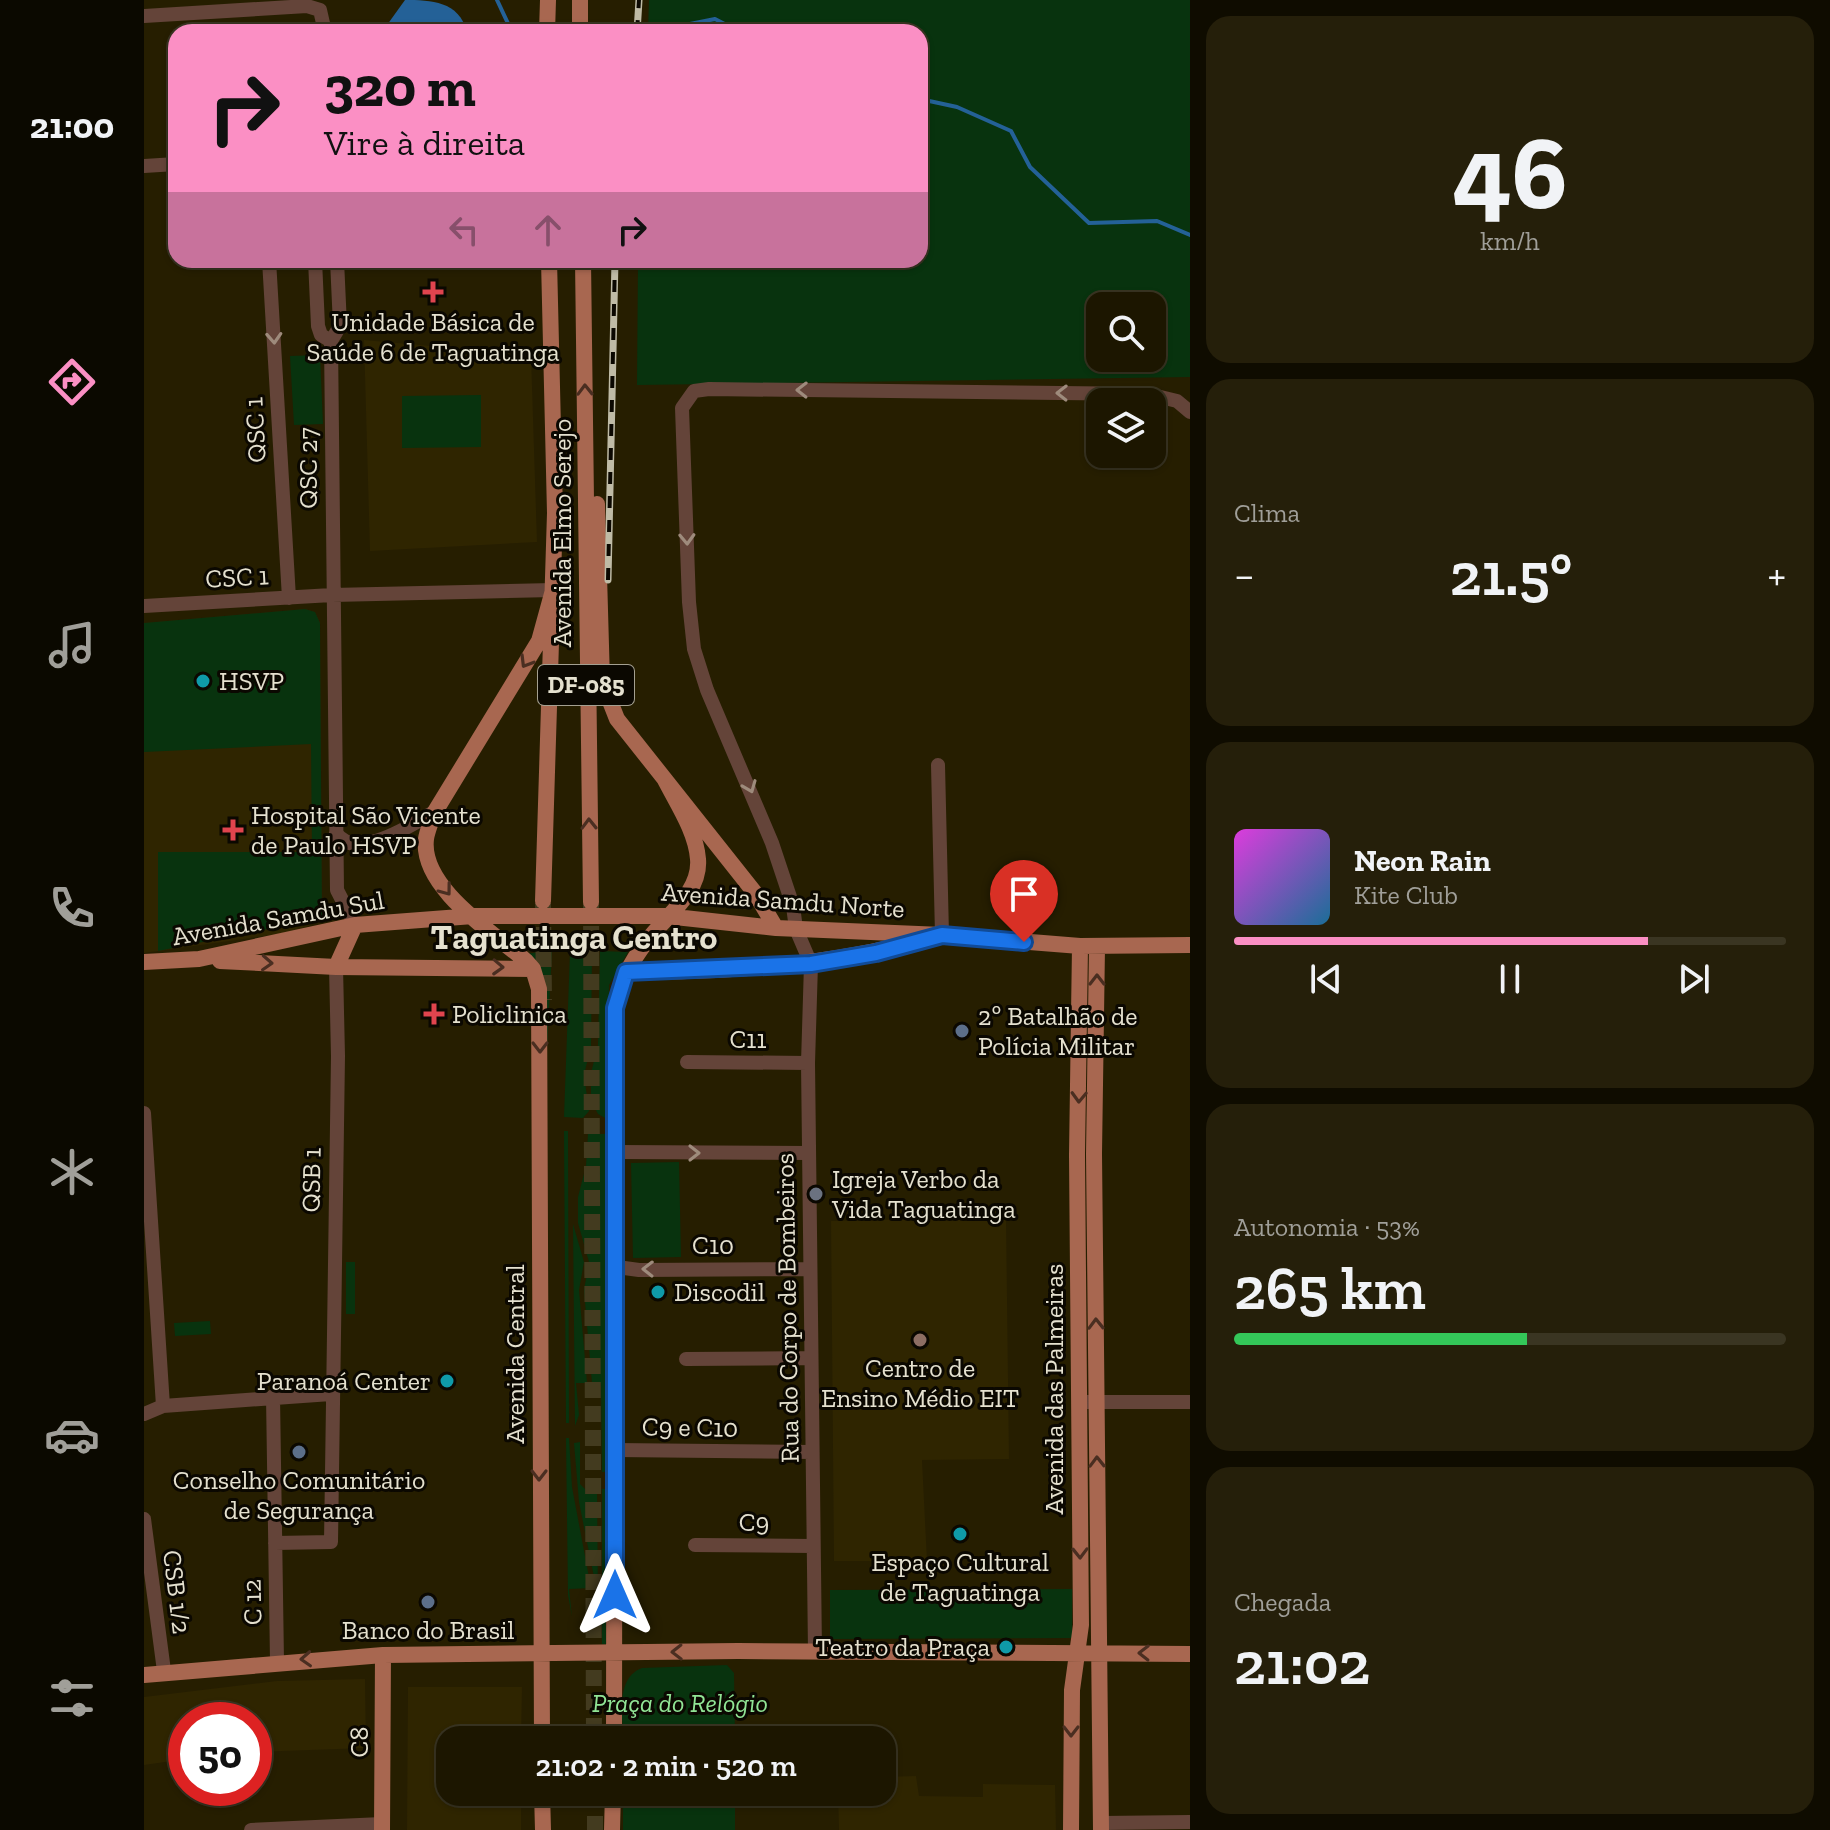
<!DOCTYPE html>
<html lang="pt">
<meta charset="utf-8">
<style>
body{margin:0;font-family:"Zilla Slab",serif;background:#251f0a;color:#f1f3f6;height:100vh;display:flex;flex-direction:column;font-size:30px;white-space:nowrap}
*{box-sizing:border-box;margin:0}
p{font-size:26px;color:#a09f99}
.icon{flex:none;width:44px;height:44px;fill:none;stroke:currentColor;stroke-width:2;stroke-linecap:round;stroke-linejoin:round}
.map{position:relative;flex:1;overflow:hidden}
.details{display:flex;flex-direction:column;gap:16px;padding:16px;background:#0f0c00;width:640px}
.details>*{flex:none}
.banner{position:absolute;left:24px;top:24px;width:760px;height:244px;border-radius:24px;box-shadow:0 2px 6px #0004,0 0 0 2px #3a3522;background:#fb8fc4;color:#111;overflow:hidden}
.buttons{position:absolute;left:942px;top:292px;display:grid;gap:16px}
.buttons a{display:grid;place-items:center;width:80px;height:80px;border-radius:16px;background:#1c1600;box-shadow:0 2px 6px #0004,0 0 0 2px #3a3522;font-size:40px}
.speed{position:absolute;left:24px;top:1702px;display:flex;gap:16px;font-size:40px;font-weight:700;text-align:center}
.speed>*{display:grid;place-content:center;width:104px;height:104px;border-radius:50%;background:#1c1600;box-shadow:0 2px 6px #0004,0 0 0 2px #3a3522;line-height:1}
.speed .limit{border:12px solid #d22;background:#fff;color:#111}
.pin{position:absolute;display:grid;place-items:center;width:68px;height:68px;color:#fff;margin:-82px -34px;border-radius:50% 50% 50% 0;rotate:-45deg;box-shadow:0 0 8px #0007}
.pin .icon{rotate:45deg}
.me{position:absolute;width:88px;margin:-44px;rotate:0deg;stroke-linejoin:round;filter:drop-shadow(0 0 6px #0008)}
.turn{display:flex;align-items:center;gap:28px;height:168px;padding:0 24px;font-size:36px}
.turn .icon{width:104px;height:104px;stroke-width:2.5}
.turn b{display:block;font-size:56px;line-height:68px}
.lanes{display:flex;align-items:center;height:76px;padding:0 24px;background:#0003;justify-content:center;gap:40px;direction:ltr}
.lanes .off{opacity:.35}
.big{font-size:60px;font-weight:600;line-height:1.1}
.details .widget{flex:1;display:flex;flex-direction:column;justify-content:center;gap:12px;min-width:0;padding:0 28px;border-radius:24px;background:#251f0a}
.details .dial{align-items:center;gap:0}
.dial b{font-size:104px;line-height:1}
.song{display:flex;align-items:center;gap:24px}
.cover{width:96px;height:96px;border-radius:12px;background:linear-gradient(135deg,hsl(300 70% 55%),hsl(200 70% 35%))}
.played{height:8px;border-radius:4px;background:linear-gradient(90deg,#fb8fc4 75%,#3a3522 75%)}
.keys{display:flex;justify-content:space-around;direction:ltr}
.heat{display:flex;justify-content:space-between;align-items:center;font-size:44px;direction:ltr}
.charge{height:12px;border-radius:6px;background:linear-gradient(90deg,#34c759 53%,#3a3522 0)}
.trip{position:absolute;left:292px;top:1726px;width:460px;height:80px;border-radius:24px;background:#1c1600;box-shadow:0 2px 6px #0004,0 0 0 2px #3a3522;font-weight:600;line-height:80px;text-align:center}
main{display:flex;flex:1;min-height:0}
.dock{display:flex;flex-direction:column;width:144px;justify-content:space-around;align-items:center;background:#0b0900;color:#a09f99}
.dock .icon{width:56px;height:56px}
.dock .active{color:#fb8fc4}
.dock b{font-size:36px;color:#f1f3f6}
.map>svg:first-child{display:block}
</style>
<main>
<nav class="dock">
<b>21:00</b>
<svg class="icon active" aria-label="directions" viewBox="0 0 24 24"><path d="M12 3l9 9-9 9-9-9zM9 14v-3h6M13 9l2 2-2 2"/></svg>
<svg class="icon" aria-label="music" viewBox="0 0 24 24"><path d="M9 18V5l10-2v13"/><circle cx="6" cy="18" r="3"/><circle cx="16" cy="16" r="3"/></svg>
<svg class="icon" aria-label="phone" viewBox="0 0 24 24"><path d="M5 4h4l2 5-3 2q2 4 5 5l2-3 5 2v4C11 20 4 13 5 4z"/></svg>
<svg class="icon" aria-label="climate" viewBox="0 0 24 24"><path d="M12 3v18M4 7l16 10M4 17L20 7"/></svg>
<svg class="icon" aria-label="car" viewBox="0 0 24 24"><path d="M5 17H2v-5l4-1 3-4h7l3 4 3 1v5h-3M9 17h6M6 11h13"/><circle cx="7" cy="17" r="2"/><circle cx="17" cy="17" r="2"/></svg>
<svg class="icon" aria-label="filters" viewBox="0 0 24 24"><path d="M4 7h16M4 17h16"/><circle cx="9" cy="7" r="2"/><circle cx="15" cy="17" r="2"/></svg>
</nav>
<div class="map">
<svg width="1046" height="1830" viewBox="0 0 1046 1830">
<rect width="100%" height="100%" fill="#261e00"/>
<path fill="#2f2500" d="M220,340l167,15 6,187 -167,9z
M161,609l10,3 5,11 2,294 -13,9 -22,7 -143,20v-330z
M862,1217l3,242 -87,1 5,101h-93l-3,-340z
M221,1679l1,69 -112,4v-32h-68v39l-42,6v-68l133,-16z
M264,1687h114l-1,53h-71v52h71v38h-114z
M772,1776l3,20 64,1v-13l72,1 1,45h-217l-1,-38h44v-15z"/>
<path fill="#08330e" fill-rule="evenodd" d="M505,0h541v377l-553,8 1,-125h282v-228h-272zM956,306h52v52h-52z
M176,355l3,69 -29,1 -4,-69z
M337,395v52l-79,1v-52z
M161,609l10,3 5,11 2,295 -164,33v-99h154l-1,-108 -167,8v-129z
M408,950l-5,98 -4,-57 -23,-36z
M448,951l-1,95 -7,29 5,36 -6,7 -19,-1 6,-165z
M456,951l28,1 -19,33 -2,134 -9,-5 -7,-13v-28l7,-28z
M420,1131h4l1,292h-3z
M444,1134h19l-2,338h-3l-1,-89h-9l-8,-93 5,-28 -11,-39v-26l8,-31z
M535,1162l2,95 -48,1 -2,-95z
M429,1224l11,38 -5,28 8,93h-11l3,32 -4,11z
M202,1262h9v52h-9z
M66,1321l1,13 -36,2 -1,-13z
M422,1438h3l3,49 19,101 -22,1 3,28 -4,-22z
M436,1442v42l5,5h12l1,108 -19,-95 -5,-59z
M458,1489h3l1,155h-4z
M928,1589v49l-242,1v-49z
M583,1665l7,8 1,67h-112c0,-24 -8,-62 19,-72z
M479,1792h112v38h-112z"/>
<path fill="#246197" d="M261,0c26,0 54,1 62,32h-73l-7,-7z"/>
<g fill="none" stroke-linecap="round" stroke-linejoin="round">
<path stroke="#246197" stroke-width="4" d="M353,0l15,32
M506,32l65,-13 25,13
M776,99l37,8 54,24 19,36 59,56 68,-2 33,14"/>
<path stroke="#433b1f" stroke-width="16" stroke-dasharray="16 8" stroke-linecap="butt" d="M447,902l3,838
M399,903l1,97
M451,1792v38"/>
<path stroke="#644439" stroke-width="14" d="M0,16l163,-10 13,4 5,22
M0,166l32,-2
M125,260l20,338
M171,260l3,66 3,9 10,6
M193,260l3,66 -9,15 6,549 18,35
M0,606l188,-11 221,-5
M794,765l4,170
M192,833c20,30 78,-10 100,-22
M543,1062l121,1
M0,1113l19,293
M472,1152l193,1
M473,1267l22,3 171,-1
M542,1359l125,-1
M129,1396l4,265
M942,1402h104
M0,1414l19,-8 168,-12
M471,1450l197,2
M0,1519l20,152
M131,1543l56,-1 7,-486 -2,-89
M551,1545l118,1
M671,1652l-7,-589 3,-99 -15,-35 -3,-23 -21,-63 -65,-153 -13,-41 -5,-47 -7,-194 12,-17 15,-2 439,5 29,7 13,11
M957,1823l89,-1
M107,1830l131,-6"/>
<path stroke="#a86750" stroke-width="16" d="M403,32l1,-32
M436,32v-32
M439,260l8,642
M453,504l5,177 15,38 138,174 21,35
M399,901l12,-388 -6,-253
M953,947l-3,207 7,676
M76,961l116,6 197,2
M0,962l55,-3 156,-34 118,-9h193l110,12 166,7 138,11 110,-1
M192,967l19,-42
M482,972c101,0 202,-6 300,-33
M0,1675l239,-20 355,-4 452,3
M398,1740l-3,-751 -6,-20 -7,-8c-32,-28 -106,-73 -100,-122 1,-8 5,-16 7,-24l106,-174 14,-51
M470,1740l1,-732c5,-25 16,-47 32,-67 18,-25 54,-48 51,-82 -2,-28 -22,-57 -34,-81
M398,1792l1,38
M238,1830l1,-175
M468,1830l1,-38
M927,1830l1,-140 9,-65 -4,-470 3,-209"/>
<g stroke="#bfbba6" stroke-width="7">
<path id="rail" d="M493,32l2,-32
M464,580l7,-320"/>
</g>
<use href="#rail" stroke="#0b0801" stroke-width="4" stroke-dasharray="12" stroke-linecap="butt"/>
</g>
<defs><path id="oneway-chevron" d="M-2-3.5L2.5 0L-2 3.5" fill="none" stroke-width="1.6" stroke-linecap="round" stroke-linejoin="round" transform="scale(2)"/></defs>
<g stroke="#9e8b7c">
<use href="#oneway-chevron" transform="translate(130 338) rotate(87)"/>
<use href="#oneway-chevron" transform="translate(658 390) rotate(-179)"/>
<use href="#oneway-chevron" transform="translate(918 393) rotate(-179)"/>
<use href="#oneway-chevron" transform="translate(543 539) rotate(88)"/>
<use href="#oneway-chevron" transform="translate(606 787) rotate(68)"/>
<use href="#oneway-chevron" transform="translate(550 1153)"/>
<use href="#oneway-chevron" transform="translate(504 1269) rotate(-179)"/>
</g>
<g stroke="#4a2e21">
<use href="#oneway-chevron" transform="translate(441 390) rotate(-91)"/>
<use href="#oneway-chevron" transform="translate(382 662) rotate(121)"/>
<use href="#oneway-chevron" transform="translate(445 824) rotate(-91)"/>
<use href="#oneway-chevron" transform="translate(302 890) rotate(53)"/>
<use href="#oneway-chevron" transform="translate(123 963) rotate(3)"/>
<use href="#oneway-chevron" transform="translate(354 967) rotate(2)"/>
<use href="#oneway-chevron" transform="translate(953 980) rotate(-90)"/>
<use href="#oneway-chevron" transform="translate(396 1047) rotate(90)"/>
<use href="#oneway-chevron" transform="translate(935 1097) rotate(92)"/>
<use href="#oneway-chevron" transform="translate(952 1324) rotate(-91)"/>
<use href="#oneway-chevron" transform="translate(953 1462) rotate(-91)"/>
<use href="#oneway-chevron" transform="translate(395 1475) rotate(90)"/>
<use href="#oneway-chevron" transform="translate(936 1553) rotate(89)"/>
<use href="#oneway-chevron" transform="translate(533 1652) rotate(179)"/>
<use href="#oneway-chevron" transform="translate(1000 1653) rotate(-179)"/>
<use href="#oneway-chevron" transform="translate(162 1659) rotate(177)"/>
<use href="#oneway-chevron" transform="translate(927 1731) rotate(90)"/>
</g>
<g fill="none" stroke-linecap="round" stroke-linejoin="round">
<g stroke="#114b97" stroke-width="20">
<path id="route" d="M471,1595v-587l11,-36 185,-8 65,-11 66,-18 82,7"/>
</g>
<use href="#route" stroke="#1a73e8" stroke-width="14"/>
</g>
<g fill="#e0444e" stroke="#0b0801" stroke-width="3">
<path d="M285 280h8v8h8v8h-8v8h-8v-8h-8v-8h8z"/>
<path d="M85 818h8v8h8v8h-8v8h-8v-8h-8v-8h8z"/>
<path d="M286 1002h8v8h8v8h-8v8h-8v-8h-8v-8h8z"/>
</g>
<g fill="#0f9aa8" stroke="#0b0801" stroke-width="3">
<circle cx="59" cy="681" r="8"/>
<circle cx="514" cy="1292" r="8"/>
<circle cx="303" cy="1381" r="8"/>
<circle cx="816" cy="1534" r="8"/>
<circle cx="862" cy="1647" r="8"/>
</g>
<g fill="#5c6f8a" stroke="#0b0801" stroke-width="3">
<circle cx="818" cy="1031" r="8"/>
<circle cx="155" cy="1452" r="8"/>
<circle cx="284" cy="1602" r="8"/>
</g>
<circle fill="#6b7280" stroke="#0b0801" stroke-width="3" cx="672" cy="1194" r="8"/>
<circle fill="#8d6e63" stroke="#0b0801" stroke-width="3" cx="776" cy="1340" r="8"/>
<g text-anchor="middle" stroke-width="6" stroke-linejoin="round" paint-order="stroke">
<rect fill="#0b0801" stroke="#a4a091" stroke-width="2" x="394" y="665" width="96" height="40" rx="6"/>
<g font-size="24" font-weight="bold" fill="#e5e1cf">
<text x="442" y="693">DF-085</text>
</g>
<g font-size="26" fill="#e5e1cf" stroke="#0b0801" text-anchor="start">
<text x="289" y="331" text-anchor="middle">Unidade Básica de<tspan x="289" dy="30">Saúde 6 de Taguatinga</tspan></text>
<text x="75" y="690">HSVP</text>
<text x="107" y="824">Hospital São Vicente<tspan x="107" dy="30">de Paulo HSVP</tspan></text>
<text x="308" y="1023">Policlinica</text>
<text x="834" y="1025">2º Batalhão de<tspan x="834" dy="30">Polícia Militar</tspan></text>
<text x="688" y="1188">Igreja Verbo da<tspan x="688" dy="30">Vida Taguatinga</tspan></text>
<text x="530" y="1301">Discodil</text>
<text x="776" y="1377" text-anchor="middle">Centro de<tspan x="776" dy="30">Ensino Médio EIT</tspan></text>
<text x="287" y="1390" text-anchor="end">Paranoá Center</text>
<text x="155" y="1489" text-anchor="middle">Conselho Comunitário<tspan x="155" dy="30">de Segurança</tspan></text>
<text x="816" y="1571" text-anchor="middle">Espaço Cultural<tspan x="816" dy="30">de Taguatinga</tspan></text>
<text x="284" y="1639" text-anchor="middle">Banco do Brasil</text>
<text x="846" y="1656" text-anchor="end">Teatro da Praça</text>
</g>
<g font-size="26" fill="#e5e1cf" stroke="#0b0801">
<text transform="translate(111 430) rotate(-93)" y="9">QSC 1</text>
<text transform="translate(164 468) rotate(-90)" y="9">QSC 27</text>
<text transform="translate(418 533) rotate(-90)" y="9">Avenida Elmo Serejo</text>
<text transform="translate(93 577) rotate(-3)" y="9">CSC 1</text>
<text transform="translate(639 900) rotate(4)" y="9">Avenida Samdu Norte</text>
<text transform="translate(134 918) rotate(-10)" y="9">Avenida Samdu Sul</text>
<text x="604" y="1048">C11</text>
<text transform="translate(167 1180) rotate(-89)" y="9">QSB 1</text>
<text x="569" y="1254">C10</text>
<text transform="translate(643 1308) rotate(-91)" y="9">Rua do Corpo de Bombeiros</text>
<text transform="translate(371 1354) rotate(-90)" y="9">Avenida Central</text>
<text transform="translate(910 1389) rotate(-90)" y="9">Avenida das Palmeiras</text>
<text transform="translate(546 1427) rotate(1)" y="9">C9 e C10</text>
<text x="610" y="1531">C9</text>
<text transform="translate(33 1592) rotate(83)" y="9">CSB 1/2</text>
<text transform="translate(108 1602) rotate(-91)" y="9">C 12</text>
<text transform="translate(215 1742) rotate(-90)" y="9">C8</text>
</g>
<g font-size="26" font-style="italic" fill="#91e595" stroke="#0b0801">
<text x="536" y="1712">Praça do Relógio</text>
</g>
<g font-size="34" font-weight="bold" fill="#e5e1cf" stroke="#0b0801">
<text x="430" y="949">Taguatinga Centro</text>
</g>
</g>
</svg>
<div class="buttons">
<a><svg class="icon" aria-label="search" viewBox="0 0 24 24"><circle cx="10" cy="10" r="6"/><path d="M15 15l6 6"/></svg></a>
<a><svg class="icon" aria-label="layers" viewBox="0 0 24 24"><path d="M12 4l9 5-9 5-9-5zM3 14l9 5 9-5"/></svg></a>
</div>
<div class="speed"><div class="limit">50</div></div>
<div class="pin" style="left:880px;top:942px;background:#d93025"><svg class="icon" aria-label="arrive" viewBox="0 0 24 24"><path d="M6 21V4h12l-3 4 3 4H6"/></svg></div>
<svg class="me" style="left:471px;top:1595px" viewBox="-20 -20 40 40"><path d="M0-17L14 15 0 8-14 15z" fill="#1a73e8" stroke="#fff" stroke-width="4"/></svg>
<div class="trip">21:02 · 2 min · 520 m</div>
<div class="banner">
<div class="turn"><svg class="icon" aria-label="right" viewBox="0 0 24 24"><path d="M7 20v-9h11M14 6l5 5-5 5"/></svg><div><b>320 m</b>Vire à direita</div></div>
<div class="lanes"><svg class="icon off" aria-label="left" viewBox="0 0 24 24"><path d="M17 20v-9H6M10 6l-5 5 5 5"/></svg><svg class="icon off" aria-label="ahead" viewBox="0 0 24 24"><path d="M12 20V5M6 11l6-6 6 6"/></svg><svg class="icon" aria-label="right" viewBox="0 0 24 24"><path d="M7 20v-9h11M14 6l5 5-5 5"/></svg></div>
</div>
</div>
<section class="details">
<div class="widget dial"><b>46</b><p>km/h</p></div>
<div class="widget"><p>Clima</p>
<div class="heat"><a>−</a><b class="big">21.5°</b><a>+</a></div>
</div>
<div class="widget">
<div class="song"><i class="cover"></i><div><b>Neon Rain</b><p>Kite Club</p></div></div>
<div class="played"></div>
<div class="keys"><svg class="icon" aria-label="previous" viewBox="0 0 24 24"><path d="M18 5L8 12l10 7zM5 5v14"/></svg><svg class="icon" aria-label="pause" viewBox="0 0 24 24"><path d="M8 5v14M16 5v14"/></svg><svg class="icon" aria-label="next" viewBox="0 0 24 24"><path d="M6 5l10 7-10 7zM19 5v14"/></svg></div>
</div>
<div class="widget"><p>Autonomia · 53%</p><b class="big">265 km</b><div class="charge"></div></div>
<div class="widget"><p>Chegada</p><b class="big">21:02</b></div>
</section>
</main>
